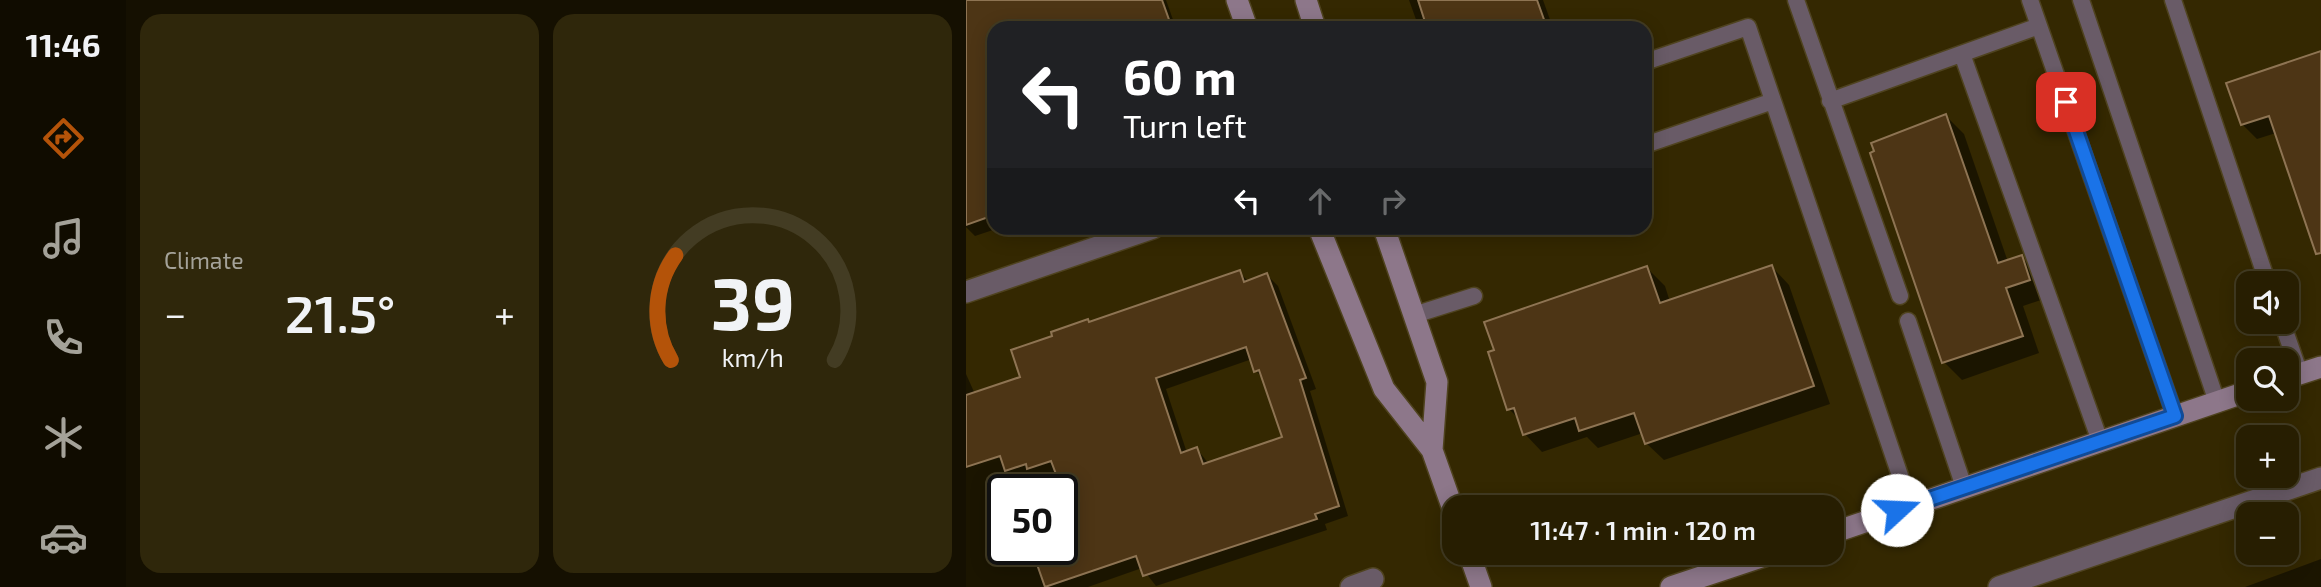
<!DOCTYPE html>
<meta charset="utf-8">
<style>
body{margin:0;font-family:"Exo 2",sans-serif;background:#2f270b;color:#f1f3f6;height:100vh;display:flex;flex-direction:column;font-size:26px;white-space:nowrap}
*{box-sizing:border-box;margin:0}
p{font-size:23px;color:#a4a299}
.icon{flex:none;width:38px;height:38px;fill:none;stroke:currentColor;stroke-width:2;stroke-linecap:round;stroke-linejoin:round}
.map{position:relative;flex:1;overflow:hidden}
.sheet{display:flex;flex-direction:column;gap:14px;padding:14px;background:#151001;width:840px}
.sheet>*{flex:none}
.banner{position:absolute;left:21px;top:21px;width:665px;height:214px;border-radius:21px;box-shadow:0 4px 18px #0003,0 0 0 2px #433c23;background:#202124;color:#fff;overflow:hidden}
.buttons{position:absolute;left:1270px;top:271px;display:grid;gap:14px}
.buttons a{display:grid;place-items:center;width:63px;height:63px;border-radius:14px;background:#271e01;box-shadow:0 4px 18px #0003,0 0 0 2px #433c23;font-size:35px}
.speed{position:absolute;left:21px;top:474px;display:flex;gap:14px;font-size:35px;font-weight:700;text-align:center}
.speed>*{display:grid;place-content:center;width:91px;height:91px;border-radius:50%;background:#271e01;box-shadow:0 4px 18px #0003,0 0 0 2px #433c23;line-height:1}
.speed .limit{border:4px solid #111;border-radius:10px;background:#fff;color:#111}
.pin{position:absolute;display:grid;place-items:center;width:60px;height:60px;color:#fff;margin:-30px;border-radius:14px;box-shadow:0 4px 10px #0006}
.me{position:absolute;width:77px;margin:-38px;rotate:70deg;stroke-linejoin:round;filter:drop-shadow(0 0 5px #0008)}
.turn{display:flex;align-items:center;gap:24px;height:147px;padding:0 21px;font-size:32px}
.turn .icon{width:91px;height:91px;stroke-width:2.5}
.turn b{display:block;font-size:49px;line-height:60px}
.lanes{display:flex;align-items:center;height:66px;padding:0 21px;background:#0003;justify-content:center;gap:35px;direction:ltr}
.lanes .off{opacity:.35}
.big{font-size:52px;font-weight:600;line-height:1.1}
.sheet .card{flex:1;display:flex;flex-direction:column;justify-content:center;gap:10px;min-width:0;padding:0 24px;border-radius:21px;background:#2f270b}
.sheet .dial{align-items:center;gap:0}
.dial svg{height:182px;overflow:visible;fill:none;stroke:#433c23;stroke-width:7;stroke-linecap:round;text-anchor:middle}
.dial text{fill:#f1f3f6;stroke:none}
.heat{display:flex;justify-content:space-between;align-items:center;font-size:38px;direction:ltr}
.sheet .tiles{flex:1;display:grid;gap:14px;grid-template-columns:repeat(2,1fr)}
.trip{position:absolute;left:476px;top:495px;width:402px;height:70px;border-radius:21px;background:#271e01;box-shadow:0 4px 18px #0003,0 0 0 2px #433c23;font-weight:600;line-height:70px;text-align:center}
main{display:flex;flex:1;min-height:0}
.tabs{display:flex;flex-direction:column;width:126px;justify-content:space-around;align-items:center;background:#100c00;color:#a4a299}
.tabs .icon{width:49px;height:49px}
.tabs .current{color:#b45309}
.tabs b{font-size:32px;color:#f1f3f6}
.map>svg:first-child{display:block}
</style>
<main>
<nav class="tabs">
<b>11:46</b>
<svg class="icon current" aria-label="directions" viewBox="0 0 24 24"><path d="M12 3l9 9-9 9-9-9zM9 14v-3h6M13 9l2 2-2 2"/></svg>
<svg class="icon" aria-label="music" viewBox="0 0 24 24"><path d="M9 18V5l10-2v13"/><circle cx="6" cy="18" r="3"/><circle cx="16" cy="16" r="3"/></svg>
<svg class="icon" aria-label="phone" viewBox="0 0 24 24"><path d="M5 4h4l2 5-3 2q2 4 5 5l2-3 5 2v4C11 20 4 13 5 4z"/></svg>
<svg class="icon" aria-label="climate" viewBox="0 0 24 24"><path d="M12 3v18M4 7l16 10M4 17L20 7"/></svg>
<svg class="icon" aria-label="car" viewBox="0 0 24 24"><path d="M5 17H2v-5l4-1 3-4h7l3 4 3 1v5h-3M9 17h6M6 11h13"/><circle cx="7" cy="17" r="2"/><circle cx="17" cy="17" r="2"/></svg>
</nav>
<section class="sheet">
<div class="tiles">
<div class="card"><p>Climate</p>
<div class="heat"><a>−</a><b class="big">21.5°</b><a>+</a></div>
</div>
<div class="card dial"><svg viewBox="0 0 100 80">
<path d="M14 69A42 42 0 1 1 86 69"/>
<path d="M14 69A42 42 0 0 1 16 23" stroke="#b45309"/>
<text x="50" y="56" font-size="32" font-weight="700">39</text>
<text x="50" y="72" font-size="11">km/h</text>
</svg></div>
</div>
</section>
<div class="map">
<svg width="1355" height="587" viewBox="0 0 1355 587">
<rect width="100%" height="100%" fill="#342801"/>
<path fill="#0007" fill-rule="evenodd" d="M0,0h200l10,28h-182v200h5l-24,8 -9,-9z
M443,0h134l10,28h-134z
M1355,53l-45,80 -19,6 -15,-15z
M980,116l18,18 44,128 13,-5 18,18 8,23 -24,8 16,47 -77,27 -18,-18z
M806,267l17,18 41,119 -166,56 -18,-17 -3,-10 -45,15 -11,-11 -45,15 -17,-18 -6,-15 -10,-10 138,-141 18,18 5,16z
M273,272l10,10 18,-7 11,11 38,103 -6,2 38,125 -23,8 2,6 -171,56 -14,-18 -54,19h-122v-213l9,20 47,-16 68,-54zM286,359l4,12 7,7 21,60 -75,26 -12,-15 -10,4 -21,-64zM37,490h59v60h-59z
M1355,559v28h-76z"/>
<path fill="#4d3515" stroke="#8e7453" stroke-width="2" fill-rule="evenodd" d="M0,0h196l10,28h-178v187l-28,10z
M452,0h119l10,28h-120z
M1355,51v202l-5,1 -47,-138 -28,9 -15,-42z
M980,114l52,149 24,-8 8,25 -24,8 17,48 -81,27 -72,-210 4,-2 -3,-8z
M806,265l42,121 -169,58 -11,-31 -55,18 -4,-13 -52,17 -9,-27 -7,2 -19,-58 6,-2 -10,-28 163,-56 13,37z
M274,270l4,12 23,-9 39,105 -6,2 39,126 -24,8 2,5 -174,57 -7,-20 -91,31 -13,-37h30v-60l-11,-29 -24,8 -1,-5 -21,7 -5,-15 -34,11v-72l54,-18 -9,-27 41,-14 -1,-4 37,-13 1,3zM280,347l8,25 5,-2 23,67 -79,27 -6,-17 -16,6 -25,-75z"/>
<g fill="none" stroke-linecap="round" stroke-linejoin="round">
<g stroke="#4f431f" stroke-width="19">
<path id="lane" d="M830,0l104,296
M1064,0l145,416
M1115,0l136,402
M1207,0l95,284
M996,54l138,387
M679,62l103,-35 162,478
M864,101l209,-75
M679,145l128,-44
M448,315l60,-19
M942,321l56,166
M1316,322l18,52"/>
</g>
<g stroke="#4f431f" stroke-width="24">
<path id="street" d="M0,292l187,-64
M385,587l22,-8
M1033,587l322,-109"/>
</g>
<g stroke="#4f431f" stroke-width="24">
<path id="secondary" d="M271,0l10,28
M340,0l9,28
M353,228l65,161 48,61 22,62
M418,228l53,154 -5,68
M1321,378l34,-11
M866,533l417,-142
M503,553l12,34
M705,587l102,-34"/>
</g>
<use href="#lane" stroke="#695b67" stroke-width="16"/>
<use href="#street" stroke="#695b67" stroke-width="21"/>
<use href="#secondary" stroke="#8d778a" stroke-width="21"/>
</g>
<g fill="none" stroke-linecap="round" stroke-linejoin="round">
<g stroke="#114b97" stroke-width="18">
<path id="route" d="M931,510l278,-94 -109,-314"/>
</g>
<use href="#route" stroke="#1a73e8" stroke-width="12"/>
</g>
</svg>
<div class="buttons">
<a><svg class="icon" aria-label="sound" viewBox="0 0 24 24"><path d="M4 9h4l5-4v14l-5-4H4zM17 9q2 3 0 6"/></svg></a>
<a><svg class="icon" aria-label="search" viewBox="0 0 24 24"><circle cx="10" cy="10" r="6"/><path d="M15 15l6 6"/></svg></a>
<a>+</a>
<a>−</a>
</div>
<div class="speed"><div class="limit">50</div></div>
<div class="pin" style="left:1100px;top:102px;background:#d93025"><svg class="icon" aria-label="arrive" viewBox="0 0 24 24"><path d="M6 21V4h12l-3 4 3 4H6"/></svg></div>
<svg class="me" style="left:931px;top:510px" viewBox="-20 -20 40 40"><circle r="19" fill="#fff"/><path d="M0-13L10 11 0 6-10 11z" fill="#1a73e8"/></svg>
<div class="trip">11:47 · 1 min · 120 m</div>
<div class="banner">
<div class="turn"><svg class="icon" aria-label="left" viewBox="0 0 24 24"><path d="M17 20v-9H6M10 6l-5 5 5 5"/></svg><div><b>60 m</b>Turn left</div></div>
<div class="lanes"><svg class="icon" aria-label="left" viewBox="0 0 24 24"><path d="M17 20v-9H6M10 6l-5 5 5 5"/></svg><svg class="icon off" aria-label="ahead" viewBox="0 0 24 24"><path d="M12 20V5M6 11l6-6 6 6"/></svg><svg class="icon off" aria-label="right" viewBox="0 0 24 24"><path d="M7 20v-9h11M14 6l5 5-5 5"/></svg></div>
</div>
</div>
</main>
